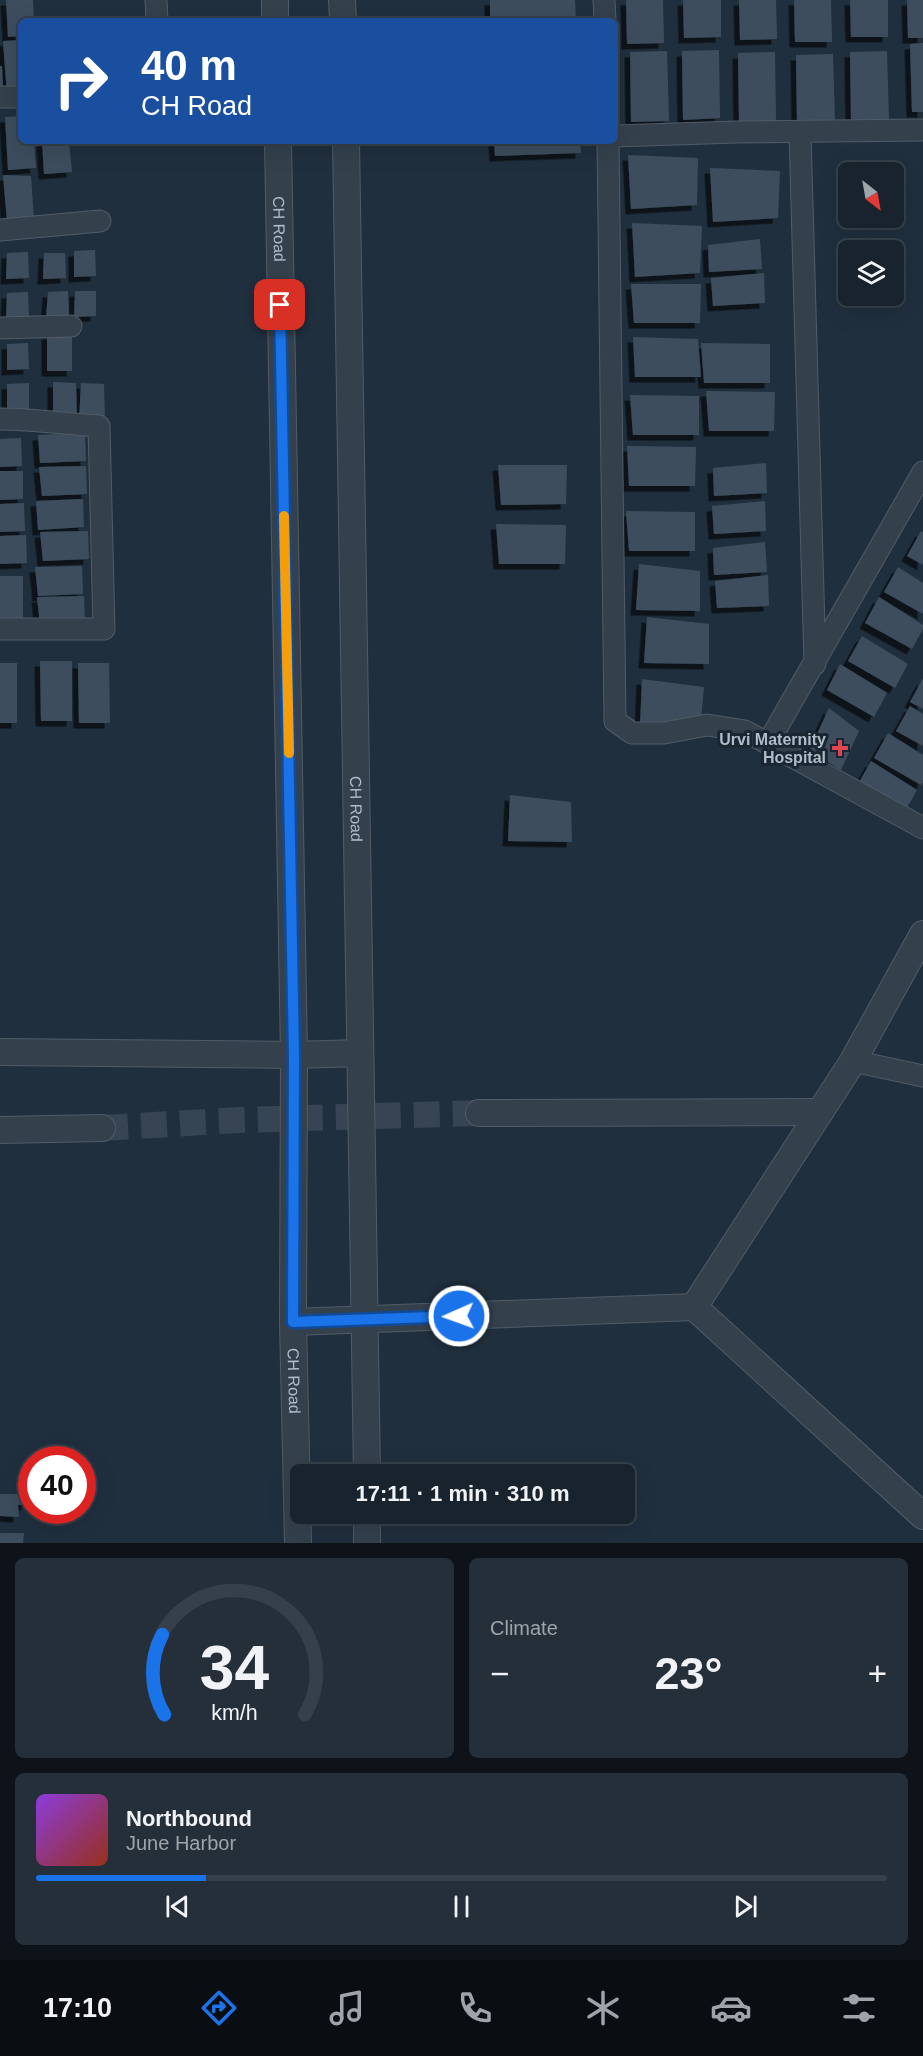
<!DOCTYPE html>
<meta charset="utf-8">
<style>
body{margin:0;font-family:Arial,sans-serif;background:#252f3a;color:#f1f3f6;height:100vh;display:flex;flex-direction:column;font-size:22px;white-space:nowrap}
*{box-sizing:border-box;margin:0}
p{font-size:20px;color:#9fa4aa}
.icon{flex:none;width:33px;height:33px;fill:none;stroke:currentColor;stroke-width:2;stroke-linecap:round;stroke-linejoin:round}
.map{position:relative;height:1543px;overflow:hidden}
.details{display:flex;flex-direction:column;gap:15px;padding:15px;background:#0d1319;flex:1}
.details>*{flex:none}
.banner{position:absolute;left:18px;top:18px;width:600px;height:126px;border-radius:9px;box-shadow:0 6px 24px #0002,0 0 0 2px #36404a;background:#1a4fa0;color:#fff;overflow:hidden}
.needle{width:39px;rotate:149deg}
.buttons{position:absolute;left:838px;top:162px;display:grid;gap:12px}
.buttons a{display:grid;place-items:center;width:66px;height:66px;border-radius:9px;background:#18232e;box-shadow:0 6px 24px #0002,0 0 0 2px #36404a;font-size:30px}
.speed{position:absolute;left:18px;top:1446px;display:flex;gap:12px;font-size:30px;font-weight:700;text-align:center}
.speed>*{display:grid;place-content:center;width:78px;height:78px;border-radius:50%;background:#18232e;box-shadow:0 6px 24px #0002,0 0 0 2px #36404a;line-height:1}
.speed .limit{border:9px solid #d22;background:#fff;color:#111}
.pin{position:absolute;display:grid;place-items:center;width:51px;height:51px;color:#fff;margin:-26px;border-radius:12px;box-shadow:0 3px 9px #0006}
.me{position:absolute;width:66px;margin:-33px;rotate:268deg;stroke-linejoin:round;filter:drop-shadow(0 0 4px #0008)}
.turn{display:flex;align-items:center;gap:21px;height:126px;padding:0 24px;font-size:27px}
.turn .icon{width:78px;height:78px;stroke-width:2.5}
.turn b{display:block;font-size:42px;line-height:51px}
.big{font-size:45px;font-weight:700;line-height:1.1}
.details .tile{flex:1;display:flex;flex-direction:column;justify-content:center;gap:9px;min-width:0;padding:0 21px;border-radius:9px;background:#252f3a}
.details .dial{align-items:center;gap:0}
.dial svg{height:156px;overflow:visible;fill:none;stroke:#36404a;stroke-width:7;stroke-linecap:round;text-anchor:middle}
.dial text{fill:#f1f3f6;stroke:none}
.song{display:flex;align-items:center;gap:18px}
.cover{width:72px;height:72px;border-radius:9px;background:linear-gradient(135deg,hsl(270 70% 55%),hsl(10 70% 35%))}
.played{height:6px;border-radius:3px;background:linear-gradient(90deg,#1a73e8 20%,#36404a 20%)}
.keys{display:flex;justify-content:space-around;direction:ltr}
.heat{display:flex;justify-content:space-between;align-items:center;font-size:33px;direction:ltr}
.details .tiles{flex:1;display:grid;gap:15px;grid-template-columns:1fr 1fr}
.tile:last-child{grid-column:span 2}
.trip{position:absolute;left:290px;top:1464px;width:345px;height:60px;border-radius:9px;background:#18232e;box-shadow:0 6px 24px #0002,0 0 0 2px #36404a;font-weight:700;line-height:60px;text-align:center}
.tabs{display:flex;height:96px;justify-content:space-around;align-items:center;background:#0a0e12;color:#9fa4aa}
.tabs .icon{width:42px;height:42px}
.tabs .active{color:#1a73e8}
.tabs b{font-size:27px;color:#f1f3f6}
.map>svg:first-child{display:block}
</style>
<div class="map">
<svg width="923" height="1543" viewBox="0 0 923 1543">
<defs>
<filter id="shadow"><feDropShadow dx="-5.5" dy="5.5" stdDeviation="0" flood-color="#0009"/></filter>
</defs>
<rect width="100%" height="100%" fill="#202f3e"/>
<path fill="#3c4e5d" filter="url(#shadow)" d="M6,0h27l1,21h-13v15l-13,1z
M490,0h85l1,21h-86z
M626,0h37l1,43 -37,1z
M683,0h38v37l-37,1z
M739,0h37l1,39 -37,1z
M794,0h37l1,42h-37z
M850,0h38v37h-37z
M907,0h16v38h-15z
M21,40v53l-14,1 -4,-53z
M923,43v69h-11l-2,-68z
M719,50l1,68 -37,2 -1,-69z
M667,51l2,70 -38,1 -1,-70z
M887,51l2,69 -38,1 -1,-69z
M775,52l1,69 -37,1 -1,-69z
M833,54l2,69 -38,1 -1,-69z
M0,66h2l1,24h-3z
M21,116v25h13l2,27 -28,2 -3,-53z
M42,141h27l3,31 -28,2z
M494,141h86l1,12 -86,3z
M628,155l70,3 -1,47 -66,4z
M710,168l70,3 -2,47 -65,4z
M3,175l28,1 3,44 -27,2z
M632,223l70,3 -2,47 -65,4z
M760,239l2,30 -53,3 -1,-27z
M95,250l1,26 -22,1v-26z
M28,252l1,26 -23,1 1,-26z
M44,253h21l1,25 -23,1z
M764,273l1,30 -52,3 -2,-28z
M631,284h70l-1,39h-66z
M68,291l1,26 -23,1 2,-26z
M75,291h21v25l-22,1z
M28,292l1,26 -23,1 1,-26z
M47,334h25v37h-25z
M633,337l65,2 3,38h-66z
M28,343l1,26 -22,1v-26z
M701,343l69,1v39h-66z
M53,382l23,1 1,36h-24z
M29,383v26l-22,1v-26z
M81,383l23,1 1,36 -26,1z
M706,391l69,1 -1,39h-65z
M630,395l69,1v39h-66z
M85,433l1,28 -46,2 -2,-28z
M21,438l1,28 -22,1v-28z
M627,446l69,1 -1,39h-66z
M766,463l1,30 -53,3 -1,-28z
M498,465h69l-1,39 -65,1z
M86,466l1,28 -45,2 -3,-29z
M0,471h23v28l-23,1z
M83,499l1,28 -46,3 -2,-29z
M765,501l1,30 -52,3 -2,-28z
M24,503l1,28 -25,1v-28z
M626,511l69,1v39h-66z
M496,524l70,1 -1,39h-66z
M88,531l1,28 -46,2 -3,-29z
M921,531l2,1v33l-16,-9z
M26,535l1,28 -27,1v-28z
M765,542l2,30 -53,3 -1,-27z
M639,564l61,7v40l-64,-1z
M82,566l1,28 -45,2 -3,-29z
M898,567l25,16v31l-39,-22z
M768,575l1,31 -52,2 -2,-27z
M0,576h23v43h-23z
M84,596l1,27 -45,2 -3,-28z
M879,597l44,28v4l-11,20 -47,-26z
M647,617l62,7v40l-65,-1z
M862,636l46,28 -13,24 -47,-27z
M40,661h32v60h-31z
M0,663h17v60h-17z
M78,663h31l1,60h-31z
M840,664l47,29 -13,24 -47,-27z
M923,678v31l-13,-7z
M642,679l62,8 -3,33 -61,6z
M910,706l13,8v32l-27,-15z
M829,708l30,23 -18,39 -32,-19z
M888,733l35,22v27l-2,3 -47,-27z
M871,761l46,29 -13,23 -47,-27z
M510,795l61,7 1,40 -64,-1z
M0,1494h28l-1,11h-9l1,12 -19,-1z
M0,1533h24l-1,10h-23z"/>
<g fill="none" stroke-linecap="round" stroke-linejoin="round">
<path stroke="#364453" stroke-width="26" stroke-dasharray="26 13" stroke-linecap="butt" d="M102,1128l136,-8 241,-7"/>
<g stroke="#505c68" stroke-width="23">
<path id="minor" d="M156,0l1,21
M604,0l1,21
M0,97h21
M800,133l15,531
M615,136l121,-4 187,-2
M608,141l7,580 17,12h32l43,-8 38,6 178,97
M0,230l100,-9
M0,328l71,-2
M0,419c33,0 66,5 99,7l5,203h-104
M768,743l155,-271
M853,1061l70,15"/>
</g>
<g stroke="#505c68" stroke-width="28">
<g id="tertiary">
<path d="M275,0v21"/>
<path d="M342,0l1,21"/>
<path id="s1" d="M278,141l16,914 -1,267 5,221"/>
<path id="s2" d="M346,141l21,1333"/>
<path d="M0,1052l294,3 66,-2"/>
<path d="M479,1113l341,-1"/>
<path d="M0,1130l102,-2"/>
<path d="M694,1307l159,-246 70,-127"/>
<path d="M293,1322l401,-15 229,209"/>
<path d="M367,1514v29"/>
</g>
</g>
<use href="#minor" stroke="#34414d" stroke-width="21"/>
<use href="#tertiary" stroke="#34414d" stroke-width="26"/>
</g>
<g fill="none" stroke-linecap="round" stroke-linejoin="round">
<g stroke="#114b97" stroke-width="15">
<path id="route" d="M280,305l14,750 -1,267 166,-6"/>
</g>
<use href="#route" stroke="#1a73e8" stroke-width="10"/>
<path stroke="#f59e0b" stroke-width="10" d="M284,516l5,237"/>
</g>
<path fill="#e0444e" stroke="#1a2632" stroke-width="2" d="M837 739h6v6h6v6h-6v6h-6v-6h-6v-6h6z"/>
<g text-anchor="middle" stroke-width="6" stroke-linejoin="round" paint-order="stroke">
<g font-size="16" fill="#b0bcc9" stroke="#1a2632">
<text dy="6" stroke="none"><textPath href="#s1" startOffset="88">CH Road</textPath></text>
<text dy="6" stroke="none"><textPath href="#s2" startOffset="668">CH Road</textPath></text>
<text dy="6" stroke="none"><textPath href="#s1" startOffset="1240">CH Road</textPath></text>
</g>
<g font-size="16" font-weight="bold" fill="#b0bcc9" stroke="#1a2632" text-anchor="end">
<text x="826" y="745">Urvi Maternity<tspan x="826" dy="18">Hospital</tspan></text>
</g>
</g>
</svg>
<div class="buttons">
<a><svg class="needle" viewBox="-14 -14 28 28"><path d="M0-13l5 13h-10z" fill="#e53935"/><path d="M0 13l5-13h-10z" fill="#9fa4aa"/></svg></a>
<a><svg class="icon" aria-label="layers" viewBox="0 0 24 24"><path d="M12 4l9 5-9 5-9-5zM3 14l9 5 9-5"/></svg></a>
</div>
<div class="speed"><div class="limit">40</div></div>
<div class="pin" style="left:280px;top:305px;background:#d93025"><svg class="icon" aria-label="arrive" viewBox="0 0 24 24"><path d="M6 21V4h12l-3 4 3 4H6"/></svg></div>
<svg class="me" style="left:459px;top:1316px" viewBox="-20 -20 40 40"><circle r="17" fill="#1a73e8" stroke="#fff" stroke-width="3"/><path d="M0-11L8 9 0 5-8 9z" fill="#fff"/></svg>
<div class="trip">17:11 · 1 min · 310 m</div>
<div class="banner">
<div class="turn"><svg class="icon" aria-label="right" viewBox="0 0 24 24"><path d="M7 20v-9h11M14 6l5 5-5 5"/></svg><div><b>40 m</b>CH Road</div></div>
</div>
</div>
<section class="details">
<div class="tiles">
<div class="tile dial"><svg viewBox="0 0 100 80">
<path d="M14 69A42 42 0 1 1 86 69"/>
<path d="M14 69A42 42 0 0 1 13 28" stroke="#1a73e8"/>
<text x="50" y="56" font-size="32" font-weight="700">34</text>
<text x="50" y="72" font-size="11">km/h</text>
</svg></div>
<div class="tile"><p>Climate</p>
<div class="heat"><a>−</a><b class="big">23°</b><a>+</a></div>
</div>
<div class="tile">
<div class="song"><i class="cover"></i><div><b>Northbound</b><p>June Harbor</p></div></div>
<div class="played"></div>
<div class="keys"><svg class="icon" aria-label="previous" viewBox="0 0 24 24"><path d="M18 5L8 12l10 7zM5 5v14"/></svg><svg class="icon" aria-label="pause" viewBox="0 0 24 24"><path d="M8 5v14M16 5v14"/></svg><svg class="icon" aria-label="next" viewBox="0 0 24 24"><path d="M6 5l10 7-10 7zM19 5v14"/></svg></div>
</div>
</div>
</section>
<nav class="tabs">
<b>17:10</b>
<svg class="icon active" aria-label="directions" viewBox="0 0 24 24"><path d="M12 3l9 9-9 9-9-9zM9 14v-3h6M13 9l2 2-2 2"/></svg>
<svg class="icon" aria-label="music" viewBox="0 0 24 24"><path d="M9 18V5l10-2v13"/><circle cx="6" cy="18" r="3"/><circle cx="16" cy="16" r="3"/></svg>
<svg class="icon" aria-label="phone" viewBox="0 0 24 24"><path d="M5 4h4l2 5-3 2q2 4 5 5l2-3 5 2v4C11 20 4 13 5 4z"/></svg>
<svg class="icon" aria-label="climate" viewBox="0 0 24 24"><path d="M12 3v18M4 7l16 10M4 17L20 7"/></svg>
<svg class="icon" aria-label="car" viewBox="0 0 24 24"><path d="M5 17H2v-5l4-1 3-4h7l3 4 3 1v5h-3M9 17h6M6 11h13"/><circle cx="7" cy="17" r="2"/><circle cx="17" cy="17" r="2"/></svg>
<svg class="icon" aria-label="filters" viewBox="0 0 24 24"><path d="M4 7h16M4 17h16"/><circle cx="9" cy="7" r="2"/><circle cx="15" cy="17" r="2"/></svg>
</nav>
